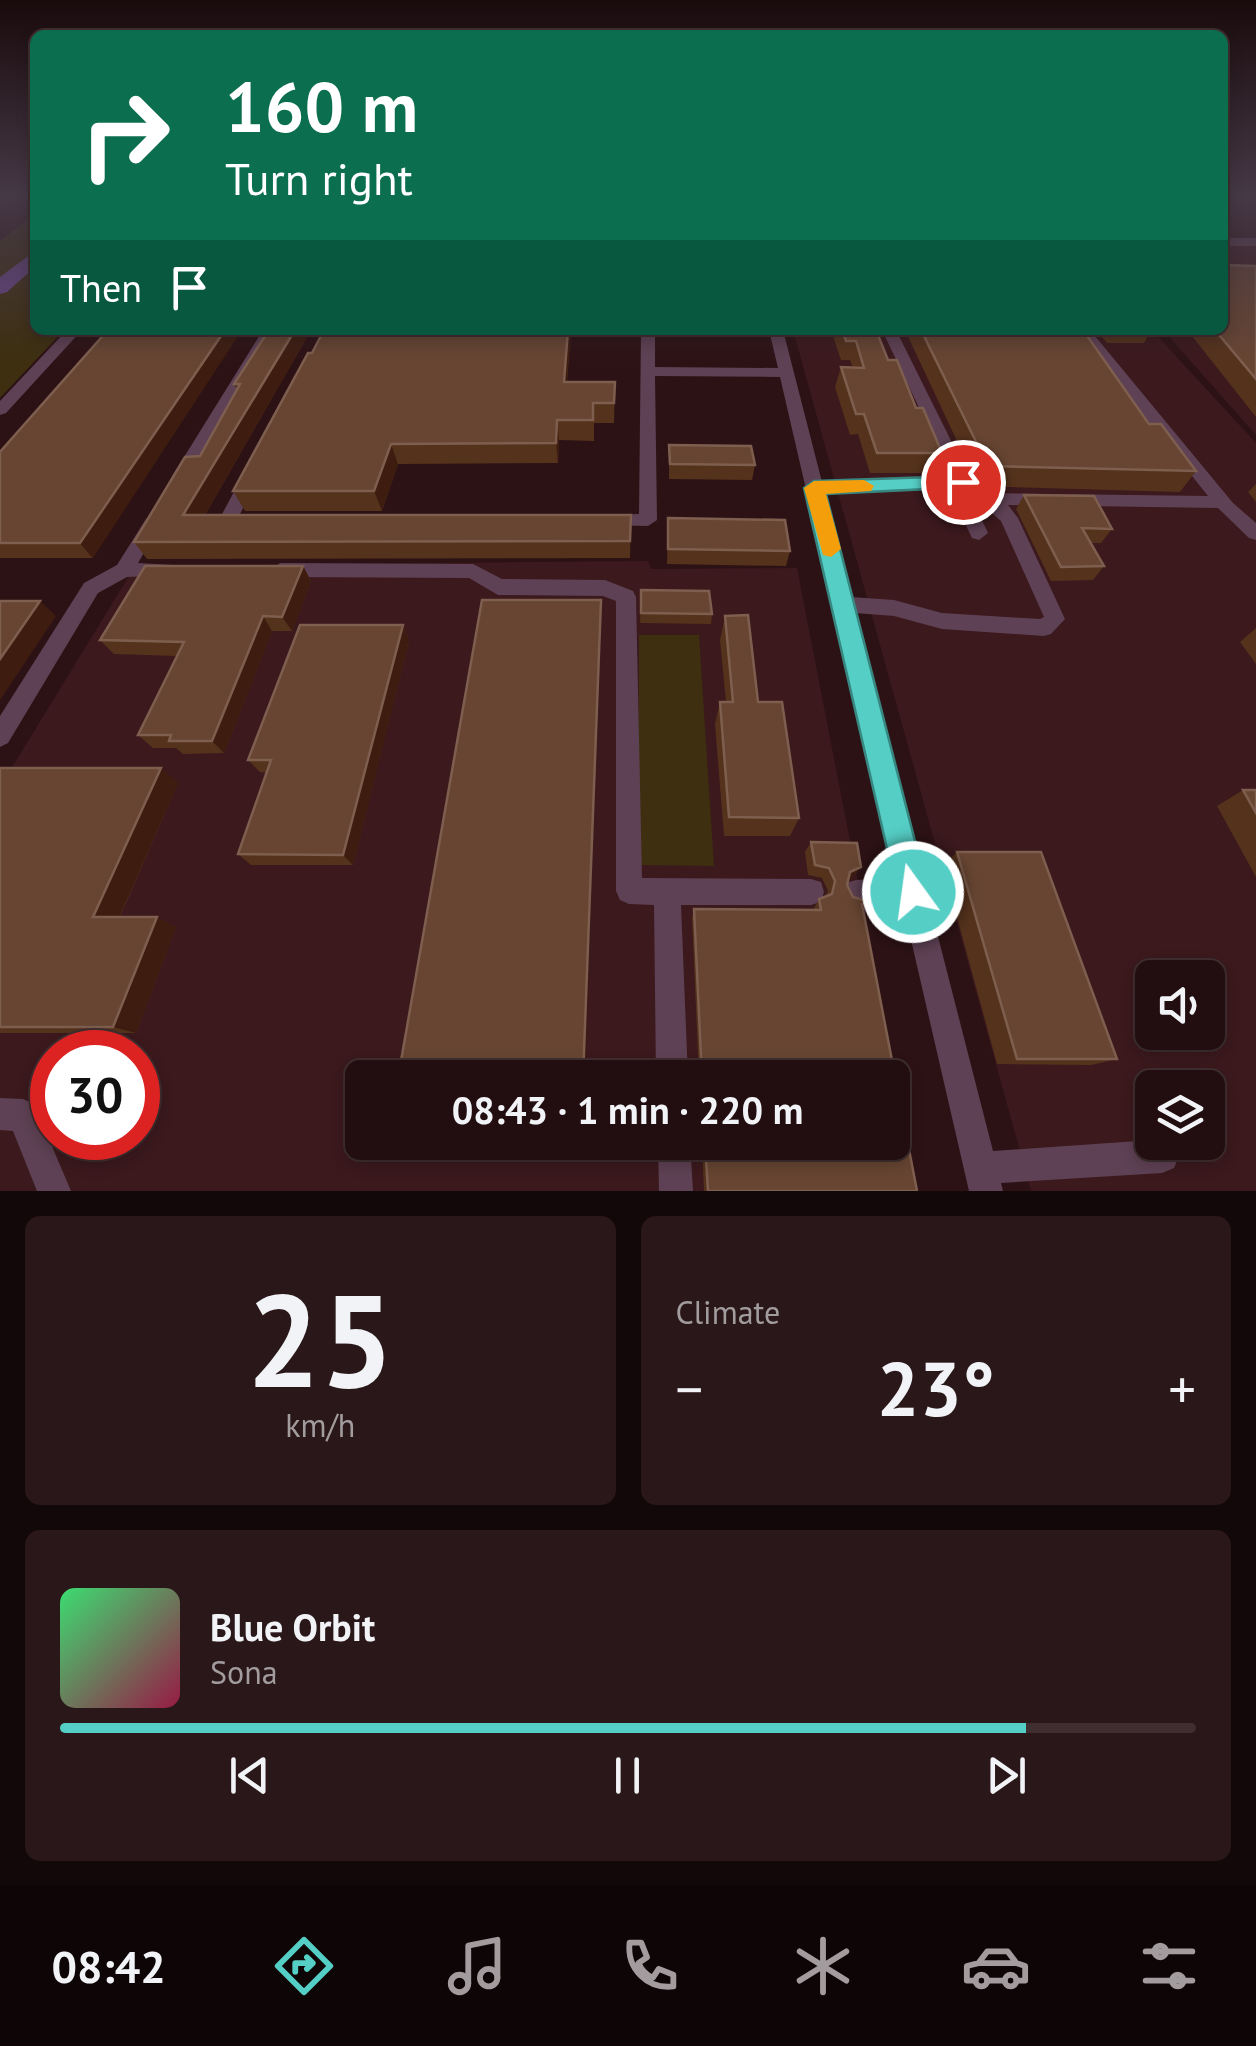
<!DOCTYPE html>
<meta charset="utf-8">
<style>
body{margin:0;font-family:"PT Sans",sans-serif;background:#2a1719;color:#f1f3f6;height:100vh;display:flex;flex-direction:column;font-size:38px;white-space:nowrap}
*{box-sizing:border-box;margin:0}
p{font-size:32px;color:#a29c9f}
.icon{flex:none;width:55px;height:55px;fill:none;stroke:currentColor;stroke-width:2;stroke-linecap:round;stroke-linejoin:round}
.map{position:relative;height:1191px;overflow:hidden}
.sheet{display:flex;flex-direction:column;gap:25px;padding:25px;background:#130809;flex:1}
.sheet>*{flex:none}
.hud{position:absolute;left:30px;top:30px;width:1198px;height:305px;border-radius:15px;box-shadow:0 5px 15px #0003,0 0 0 2px #3f2e30;background:#0b6e4f;color:#fff;overflow:hidden}
.controls{position:absolute;left:1135px;top:960px;display:grid;gap:20px}
.controls a{display:grid;place-items:center;width:90px;height:90px;border-radius:15px;background:#220e10;box-shadow:0 5px 15px #0003,0 0 0 2px #3f2e30;font-size:50px}
.speed{position:absolute;left:30px;top:1030px;display:flex;gap:20px;font-size:50px;font-weight:700;text-align:center}
.speed>*{display:grid;place-content:center;width:130px;height:130px;border-radius:50%;background:#220e10;box-shadow:0 5px 15px #0003,0 0 0 2px #3f2e30;line-height:1}
.speed .limit{border:15px solid #d22;background:#fff;color:#111}
.pin{position:absolute;display:grid;place-items:center;width:85px;height:85px;color:#fff;margin:-42px;border:5px solid #fff;border-radius:50%;box-shadow:0 2px 10px #0007}
.me{position:absolute;width:110px;margin:-55px;rotate:346deg;stroke-linejoin:round;filter:drop-shadow(0 0 8px #0008)}
.turn{display:flex;align-items:center;gap:35px;height:210px;padding:0 30px;font-size:45px}
.turn .icon{width:130px;height:130px;stroke-width:2.5}
.turn b{display:block;font-size:70px;line-height:85px}
.then{display:flex;align-items:center;height:95px;padding:0 30px;background:#0003;gap:20px;font-size:38px}
.big{font-size:75px;font-weight:700;line-height:1.1}
.sheet .card{flex:1;display:flex;flex-direction:column;justify-content:center;gap:15px;min-width:0;padding:0 35px;border-radius:15px;background:#2a1719}
.sheet .dial{align-items:center;gap:0}
.dial b{font-size:130px;line-height:1}
.song{display:flex;align-items:center;gap:30px}
.cover{width:120px;height:120px;border-radius:15px;background:linear-gradient(135deg,hsl(140 70% 55%),hsl(340 70% 35%))}
.played{height:10px;border-radius:5px;background:linear-gradient(90deg,#55cec5 85%,#3f2e30 85%)}
.keys{display:flex;justify-content:space-around;direction:ltr}
.heat{display:flex;justify-content:space-between;align-items:center;font-size:55px;direction:ltr}
.sheet .tiles{flex:1;display:grid;gap:25px;grid-template-columns:1fr 1fr}
.card:last-child{grid-column:span 2}
.trip{position:absolute;left:345px;top:1060px;width:565px;height:100px;border-radius:15px;background:#220e10;box-shadow:0 5px 15px #0003,0 0 0 2px #3f2e30;font-weight:700;line-height:100px;text-align:center}
.tab-bar{display:flex;height:160px;justify-content:space-around;align-items:center;background:#0e0606;color:#a29c9f}
.tab-bar .icon{width:70px;height:70px}
.tab-bar .current{color:#55cec5}
.tab-bar b{font-size:45px;color:#f1f3f6}
.map>svg:first-child{display:block}
</style>
<div class="map">
<svg width="1256" height="1191" viewBox="0 0 1256 1191">
<rect width="100%" height="100%" fill="#2d1215"/>
<path fill="#3b191d" fill-rule="evenodd" d="M1256,239v196l-93,-105h59l1,-90z
M793,330h359l104,113v748h-225zM1152,978h56v54h-56zM1152,1088h56v54h-56z
M648,561l3,8 146,-1 121,623h-918v-404l135,-221zM52,1052h86v86h-86zM362,1078h530v64h-530z"/>
<path fill="#3d2f0f" d="M35,214v116h29l-64,68v-157z
M639,635h60l15,231 -76,-1z"/>
<g fill="none" stroke-linecap="round" stroke-linejoin="round">
<path fill="#68478a" fill-rule="evenodd" d="M35,251v16l-28,25 -7,2v-17z"/>
<path fill="#5e4154" fill-rule="evenodd" d="M1222,238h34v8h-34z
M67,330h15l-76,83 -6,2v-14z
M263,330h14l-91,152h-12l-3,-4z
M641,330h14v37l123,1 -9,-38h14l39,152 130,-5 -70,-147h14l79,159 9,4 224,3 -132,-166h14l143,173 23,20v17l-7,-2 -31,-30 -210,-3 10,13 47,101 -14,15 -7,2 -102,-7 -48,-13 -39,-3 138,538 159,-11 22,4 5,12 -5,12 -12,5 -161,10 2,8h-34l-66,-286 -47,1 -10,-3 -3,-10 3,-10 10,-3 40,-2 -116,-501 -125,-1 2,144 -9,6 -50,-1 -3,-5 3,-5 41,-1zM957,489l5,8 8,4 -10,12 12,25 7,2 9,-7 -9,-19 6,-7 16,14 43,96 -4,2 -98,-6 -48,-13 -43,-3 -26,-103z
M249,473l9,6 -19,37 17,3 3,5 -9,7 -23,-4 -6,-11 22,-41z
M152,517l9,7 -23,39 35,2 3,5 -3,5 -46,2 -29,16 -90,150 -8,4v-31l84,-133 33,-18 29,-46z
M280,563l193,1 29,15 103,1 28,11 3,6 6,281 169,1 10,3 3,10 -3,10 -10,3h-130l7,173h-32l-2,-173 -25,-1 -9,-4 -4,-9v-290l-13,-5 -105,-1 -29,-17 -189,-1 -10,-7z
M0,1098l23,1 11,5 37,87h-34l-24,-60 -13,-1z
M658,1142h32l3,49h-34z"/>
</g>
<path fill="#55321c" d="M1256,266v151l-64,-81 -43,-2 -5,9h-37l-11,-13h126z
M269,330h42l-106,185h426l-1,43 -483,1 -13,-17 66,-86 37,-66 -3,-6z
M324,330h247l-4,52h48l-1,41h-20v18l-35,-1 -1,23 -160,1 -16,47h-137l-12,-20z
M831,330h45l12,30 54,93 -9,20h-63l-12,-39 -8,1 -15,-48 6,-20 12,1 -3,-8h-9z
M905,330h178l66,94 47,47 -16,21 -202,-6z
M669,445l86,20 -3,15 -83,-1z
M0,452l93,106h-93z
M1256,484v18l-8,-10z
M1024,495l88,34 -11,14h-11l14,23 -11,14 -42,1 -35,-72z
M668,518l122,33 -4,15 -119,-2z
M303,566l8,15 -19,50h-20l-48,122 -41,1 -7,-6h-23l-15,-13 39,-79 -63,-2 -14,-14z
M641,590l71,24 -1,10 -71,-1z
M725,616l74,202 -9,18h-66l-9,-112 5,-22h6l-6,-62z
M403,625l6,15 -56,225h-102l-13,-11 29,-81 -7,-1 -12,-12z
M1256,628v36l-16,-22z
M0,768l178,15 -58,134 56,10 -40,106h-136z
M1243,790h13v87l-39,-71z
M811,842l42,35 -5,2 -1,6 6,12 14,4 -5,5 55,285h-213l-2,-49h190v-64h-193l-7,-160 2,-9 119,1 6,-11 7,-3 2,-5 -6,-13 -14,-3 -3,-23z
M957,852l160,207 -26,6 -94,-1 -54,-198z"/>
<path fill="#3e1d10" d="M0,197h19l-19,13z
M225,330h17l-149,228 -13,-15z
M295,330h16l-116,202 -12,-17z
M568,330h3l-6,72 -1,-20z
M557,420l2,20 -1,23 -2,-20z
M391,444l7,20 -16,47 -8,-20z
M303,566l8,15 -19,50 -10,-14z
M601,600l-16,478h-2z
M40,601l16,15 -56,84v-41z
M263,616l9,15 -48,122 -12,-12z
M403,625l6,15 -56,225 -10,-10z
M161,768l17,15 -63,144 -22,-10z
M861,867l-8,10 -11,5 8,-10z
M157,917l19,10 -40,106 -23,-6z"/>
<path fill="#674532" stroke="#7e5e4e" stroke-width="2.5" d="M1222,265l34,1v113l-41,-49h7z
M108,330h117l-145,213h-80v-91z
M269,330h26l-112,185h448l-1,26 -496,1 51,-85 15,-1 40,-72h-6z
M324,330h244l-4,52h51l-1,21h-21v17h-36l-1,23 -165,1 -17,47h-141l75,-138h4z
M842,330h34l12,30h9l19,48h7l19,45h-65l-13,-39h-8l-15,-47 23,1 -8,-27h-10z
M921,330h162l66,94h12l35,47 -208,-5z
M669,445l82,1 4,19 -85,-1z
M1024,495l70,1 18,33 -30,-1 22,38 -43,1z
M668,518l117,2 5,31 -122,-2z
M145,566h158l-21,51 -19,-1 -51,125h-43l2,-6h-33l46,-93 -84,-2z
M641,590l68,1 3,23 -71,-1z
M482,600h119l-18,478h-185z
M0,601h40l-40,58z
M748,615l10,87h24l17,116 -70,-1 -9,-115h13l-8,-86z
M300,625h103l-60,230 -105,-1 33,-94h-23z
M0,768h161l-68,149h64l-44,110h-113z
M1243,790h13v23z
M811,842l46,1 4,24 -11,5 -3,13 6,12 14,4 -5,3 55,287h-209l-3,-49h187v-64h-190l-8,-169 127,1 -2,-11 13,-5 3,-13 -6,-13 -14,-3z
M957,852h84l76,207h-100z"/>
<linearGradient id="sky" x2="0" y2="1"><stop stop-color="#190a0c"/><stop offset="0.54" stop-color="#463946"/><stop offset="1" stop-color="#463946" stop-opacity="0"/></linearGradient>
<rect width="1256" height="363" fill="url(#sky)"/>
<path fill="#55cec5" stroke="#378680" stroke-width="2.5" d="M963,476l7,2v9l-144,7 102,398 -4,10 -11,5 -11,-5 -5,-10 -93,-404 10,-7z"/>
<path fill="#f59e0b" d="M864,480l10,6 -3,5 -45,3 15,55 -10,8 -8,-2 -19,-67 10,-7z"/>
</svg>
<div class="controls">
<a><svg class="icon" aria-label="sound" viewBox="0 0 24 24"><path d="M4 9h4l5-4v14l-5-4H4zM17 9q2 3 0 6"/></svg></a>
<a><svg class="icon" aria-label="layers" viewBox="0 0 24 24"><path d="M12 4l9 5-9 5-9-5zM3 14l9 5 9-5"/></svg></a>
</div>
<div class="speed"><div class="limit">30</div></div>
<div class="pin" style="left:963px;top:482px;background:#d93025"><svg class="icon" aria-label="arrive" viewBox="0 0 24 24"><path d="M6 21V4h12l-3 4 3 4H6"/></svg></div>
<svg class="me" style="left:913px;top:892px" viewBox="-20 -20 40 40"><circle r="17" fill="#55cec5" stroke="#fff" stroke-width="3"/><path d="M0-11L8 9 0 5-8 9z" fill="#fff"/></svg>
<div class="trip">08:43 · 1 min · 220 m</div>
<div class="hud">
<div class="turn"><svg class="icon" aria-label="right" viewBox="0 0 24 24"><path d="M7 20v-9h11M14 6l5 5-5 5"/></svg><div><b>160 m</b>Turn right</div></div>
<div class="then">Then<svg class="icon" aria-label="arrive" viewBox="0 0 24 24"><path d="M6 21V4h12l-3 4 3 4H6"/></svg></div>
</div>
</div>
<section class="sheet">
<div class="tiles">
<div class="card dial"><b>25</b><p>km/h</p></div>
<div class="card"><p>Climate</p>
<div class="heat"><a>−</a><b class="big">23°</b><a>+</a></div>
</div>
<div class="card">
<div class="song"><i class="cover"></i><div><b>Blue Orbit</b><p>Sona</p></div></div>
<div class="played"></div>
<div class="keys"><svg class="icon" aria-label="previous" viewBox="0 0 24 24"><path d="M18 5L8 12l10 7zM5 5v14"/></svg><svg class="icon" aria-label="pause" viewBox="0 0 24 24"><path d="M8 5v14M16 5v14"/></svg><svg class="icon" aria-label="next" viewBox="0 0 24 24"><path d="M6 5l10 7-10 7zM19 5v14"/></svg></div>
</div>
</div>
</section>
<nav class="tab-bar">
<b>08:42</b>
<svg class="icon current" aria-label="directions" viewBox="0 0 24 24"><path d="M12 3l9 9-9 9-9-9zM9 14v-3h6M13 9l2 2-2 2"/></svg>
<svg class="icon" aria-label="music" viewBox="0 0 24 24"><path d="M9 18V5l10-2v13"/><circle cx="6" cy="18" r="3"/><circle cx="16" cy="16" r="3"/></svg>
<svg class="icon" aria-label="phone" viewBox="0 0 24 24"><path d="M5 4h4l2 5-3 2q2 4 5 5l2-3 5 2v4C11 20 4 13 5 4z"/></svg>
<svg class="icon" aria-label="climate" viewBox="0 0 24 24"><path d="M12 3v18M4 7l16 10M4 17L20 7"/></svg>
<svg class="icon" aria-label="car" viewBox="0 0 24 24"><path d="M5 17H2v-5l4-1 3-4h7l3 4 3 1v5h-3M9 17h6M6 11h13"/><circle cx="7" cy="17" r="2"/><circle cx="17" cy="17" r="2"/></svg>
<svg class="icon" aria-label="filters" viewBox="0 0 24 24"><path d="M4 7h16M4 17h16"/><circle cx="9" cy="7" r="2"/><circle cx="15" cy="17" r="2"/></svg>
</nav>
